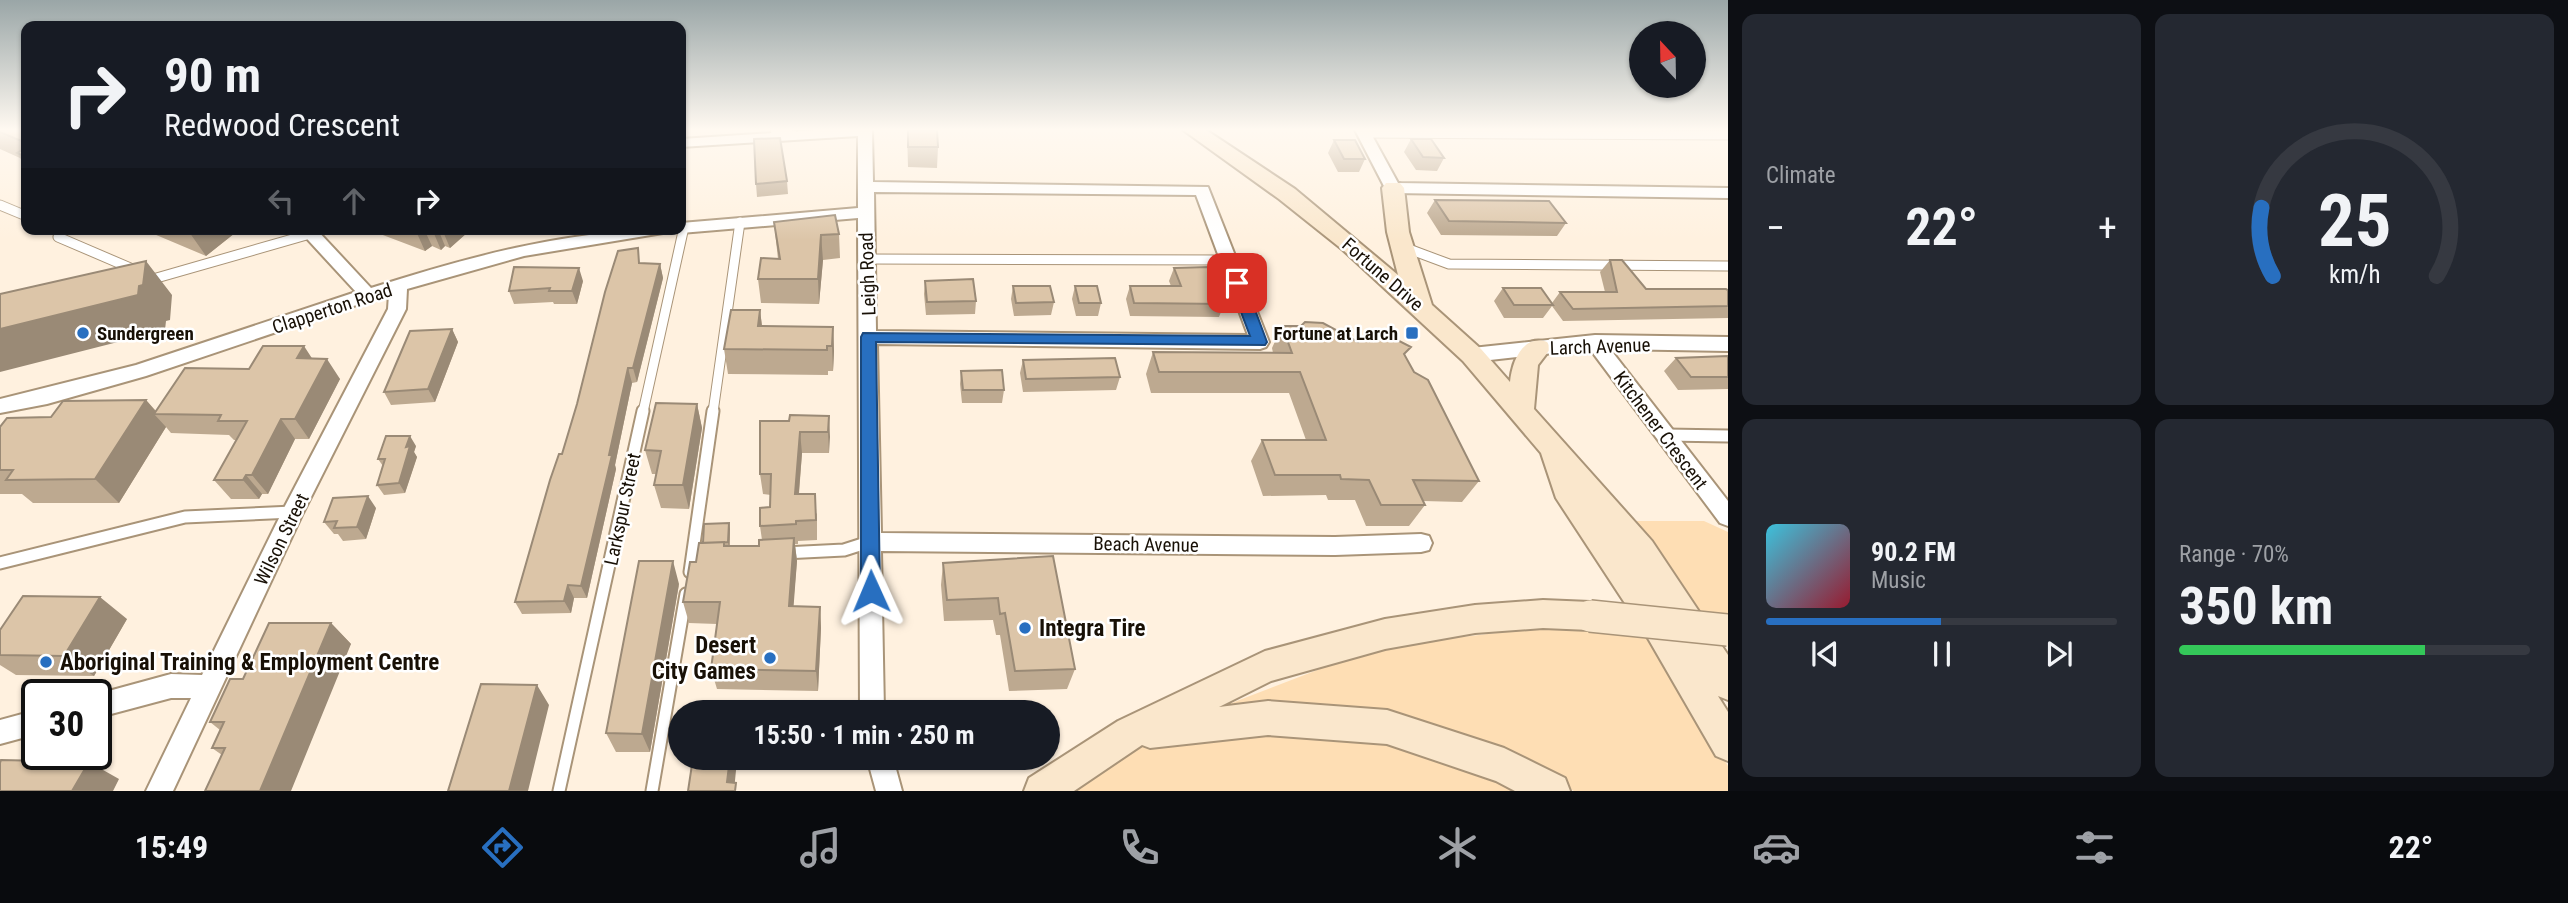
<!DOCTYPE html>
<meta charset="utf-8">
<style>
body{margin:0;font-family:"Roboto Condensed",sans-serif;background:#242831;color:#f1f3f6;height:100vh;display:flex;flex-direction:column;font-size:26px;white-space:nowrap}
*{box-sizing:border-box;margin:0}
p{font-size:23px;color:#9ea1a6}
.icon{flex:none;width:38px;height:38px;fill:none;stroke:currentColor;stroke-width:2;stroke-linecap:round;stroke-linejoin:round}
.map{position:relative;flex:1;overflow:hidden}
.details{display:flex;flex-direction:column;gap:14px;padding:14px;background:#0d0f14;width:840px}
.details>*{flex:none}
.guide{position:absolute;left:21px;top:21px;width:665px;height:214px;border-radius:14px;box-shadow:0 2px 5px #0004;background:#171b24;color:#f1f3f6;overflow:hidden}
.needle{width:46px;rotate:338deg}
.buttons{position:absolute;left:1629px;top:21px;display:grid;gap:14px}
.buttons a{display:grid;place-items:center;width:77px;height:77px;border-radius:50%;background:#171b24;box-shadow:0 2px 5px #0004;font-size:35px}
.speed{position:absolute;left:21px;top:679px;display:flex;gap:14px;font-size:35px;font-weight:700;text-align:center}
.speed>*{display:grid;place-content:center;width:91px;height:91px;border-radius:50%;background:#171b24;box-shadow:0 2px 5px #0004;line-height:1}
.speed .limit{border:4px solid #111;border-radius:10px;background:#fff;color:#111}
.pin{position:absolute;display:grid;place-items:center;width:60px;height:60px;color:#fff;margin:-30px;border-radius:14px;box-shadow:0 4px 10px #0006}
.me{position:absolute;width:77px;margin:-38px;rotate:359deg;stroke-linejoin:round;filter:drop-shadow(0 0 5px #0008)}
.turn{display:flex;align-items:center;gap:24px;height:147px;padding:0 28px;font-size:32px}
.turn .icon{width:91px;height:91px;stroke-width:2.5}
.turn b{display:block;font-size:49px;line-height:60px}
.lanes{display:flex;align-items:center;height:66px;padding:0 28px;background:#0003;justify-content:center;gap:35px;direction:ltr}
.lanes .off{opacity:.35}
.big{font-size:52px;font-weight:700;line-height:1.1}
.details .tile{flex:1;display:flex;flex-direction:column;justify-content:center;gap:10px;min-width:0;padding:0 24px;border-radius:14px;background:#242831}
.details .dial{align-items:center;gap:0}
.dial svg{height:182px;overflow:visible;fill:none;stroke:#363941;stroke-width:7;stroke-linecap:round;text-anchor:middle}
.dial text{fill:#f1f3f6;stroke:none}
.song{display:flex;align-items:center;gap:21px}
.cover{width:84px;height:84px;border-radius:10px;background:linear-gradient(135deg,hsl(190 70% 55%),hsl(350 70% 35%))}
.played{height:7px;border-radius:4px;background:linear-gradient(90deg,#286fc0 50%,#363941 50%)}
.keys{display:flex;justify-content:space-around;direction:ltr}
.heat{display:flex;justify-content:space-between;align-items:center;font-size:38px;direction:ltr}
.charge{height:10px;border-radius:5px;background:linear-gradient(90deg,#34c759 70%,#363941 0)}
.details .tiles{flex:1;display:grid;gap:14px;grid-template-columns:repeat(2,1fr)}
.trip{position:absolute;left:668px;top:700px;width:392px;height:70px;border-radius:35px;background:#171b24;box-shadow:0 2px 5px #0004;font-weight:700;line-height:70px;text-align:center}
.tabs{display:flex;height:112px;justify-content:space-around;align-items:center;background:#090b0e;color:#9ea1a6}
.tabs .icon{width:49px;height:49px}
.tabs .on{color:#286fc0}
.tabs b{font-size:32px;color:#f1f3f6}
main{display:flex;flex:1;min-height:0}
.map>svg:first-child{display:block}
</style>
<main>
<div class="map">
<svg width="1728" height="791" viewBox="0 0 1728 791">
<rect width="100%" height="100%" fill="#fff1df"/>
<path fill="#fedeb4" d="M1630,521h74l24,11v92l-25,-8z
M1531,629l113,4 84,133v25h-154l-71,-39 -287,-43 161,-62z
M1243,734l119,4 104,25 63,28h-457l73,-49z"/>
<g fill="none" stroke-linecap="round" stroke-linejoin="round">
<g stroke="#a99478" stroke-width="11">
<path id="service-far1" d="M775,130l18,5
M1364,133l364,2
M0,205l24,10
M58,237l77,33
M1406,248l43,16 279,2
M866,259l363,1
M146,281l164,-47
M643,412l41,-185
M713,412l27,-190"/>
</g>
<g stroke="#a99478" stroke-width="15">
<path id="service" d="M1666,435l62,1
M784,553l60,-3 25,-8
M0,563l185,-46 108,-5
M690,572l23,-161
M559,791l84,-380
M652,791l34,-197"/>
</g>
<g stroke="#a99478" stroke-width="4">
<path id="minor" d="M817,130h55l1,52 335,5 61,155 -3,5 -6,2 -383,-5 4,189 454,4 86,-3 8,2 3,7 -3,7 -8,2 -86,3 -454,-4 3,161h-24l-2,-494 -177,15 -6,-2 -151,25 -117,33 -1,20 -103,204 -130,278h-27l45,-93h-20l-75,20v-23h-2l77,-21 31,1 83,-169 103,-197 1,-15 -243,82 -99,28 -47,9v-14l136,-34 220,-73 -58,-63h18l55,59c104,-33 200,-59 310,-59v-6l177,-15v-72l-177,11v-8zM874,192l322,3 52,140 -372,-4z
M1355,130h14l29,53 330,5v10l-335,-5 -8,-5z
M1595,335l133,2v14l-118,-2 118,152v25l-8,-3 -130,-174 -118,13 -7,-2 -2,-5 2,-5 7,-2z
M37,710v24l-37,10v-24z
M867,758h26l9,33h-26z"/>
</g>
<g stroke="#a99478" stroke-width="4">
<path id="secondary" d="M1183,130h23l89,59 103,86 -11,-43 -5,-44 4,-5h14l4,5 5,44 23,73 49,44 29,33c2,-20 12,-48 37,-40l4,6 -13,17 -4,44 118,132 76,114v45l-10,-4 10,16v49l-12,-5 -67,-116 -93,-142 -15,-45 -78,-92 -120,-111 -64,-51z
M1543,600l47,2 11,4 5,10 -5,10 -11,4 -47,-2 -68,5 -90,16 -114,32 -52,26 49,-6 119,9 117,38 61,30 5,13h-55l-19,-10 -109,-37 -119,-9 -118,13 -8,-3 -68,46h-50l5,-13 89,-57 147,-70 120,-32 90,-14z"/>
</g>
<use href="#service-far1" stroke="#fff" stroke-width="9"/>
<use href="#service" stroke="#fff" stroke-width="11"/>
<use href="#minor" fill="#fff" fill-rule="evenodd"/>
<use href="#secondary" fill="#fae7cc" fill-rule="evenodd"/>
<g stroke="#a99478" stroke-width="34" stroke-linecap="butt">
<path id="secondary-bridge" d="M1590,616l138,14"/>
</g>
<use href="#secondary-bridge" stroke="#fae7cc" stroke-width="31"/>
</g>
<path fill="#bda990" d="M0,130h26v35l-6,-7 -20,-9z
M907,130h30l1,17 -1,21 -29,-1z
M1411,139l33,19 -7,13 -21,-1 -12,-18z
M1334,140l31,19 -6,13h-21l-10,-19z
M787,181l1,13 -31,3 -1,-13z
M1435,200l131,23 -9,13 -116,-1 -14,-22z
M774,222l65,12 1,24 -17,2 -4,44 -58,-1 -3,-24 20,-20z
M142,229h98l-34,27z
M367,229h108l-4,4 -3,-1 -18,16 -5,-2 -4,4 -9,-4 -7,5z
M1610,260l36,29 82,1v28l-165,3 -11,-15 -9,12h-39l-10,-17 9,-13 49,15 8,-11h45l-5,-20z
M642,263l18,1 3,14 -26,104 -5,1 -17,82 1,4 -29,129h-13l-3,15 -49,1 -7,-12z
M1174,268l50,36 -5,13 -89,-1 -4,-17 4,-13h41l-2,-5z
M583,281l-6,23h-23l-1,-2 -39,2 -5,-13z
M925,281l51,20 -1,13 -49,1 -2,-21z
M1013,286l41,16 -3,13 -37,1 -3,-17z
M1075,286l26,17 -3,13h-22l-4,-17z
M760,310l2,16 71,1 1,24 -1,20h-5v4l-100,-1 -4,-25z
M1282,326l76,16 47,14 9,16 65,109 -17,21 -39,-1 2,4 -16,21h-43l-11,-26h-27l-2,-5 -63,1 -12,-35 11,-21h44l-17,-47h-138l-5,-19 7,-22 120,1 -1,-5z
M452,329l6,13 -23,60 -44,3 -7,-13z
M1728,356v33l-50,1 -14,-19 12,-13z
M312,359l28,20 -31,60h-14l-27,55h-6l-3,5h-28l-17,-19 22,-40h-2l-5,-5 -58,-2 -5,-6 -47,76h-86l-11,-9h-22v-67l146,-27 10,11 93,-42z
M1023,360l97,17 -4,13 -93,2 -3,-19z
M961,371l43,19 -2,13h-40l-2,-19z
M697,404l5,24 -13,81 -28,-1 -7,-23 2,-11h-4l-7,-24z
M829,416v37h-27l-3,41 18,20v26l-19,1v3h-3l2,17 -4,45 27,1 1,21 -3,63 -101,-2 -6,-20 6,-45 -28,-1 -6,-21 20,-59 26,-20 1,6v17h29l3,-6 -2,-14 10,-19 1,-12 -8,-1 -3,-20 29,-53z
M416,446l-2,6 3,5 -12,36 -21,2 -7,-10 6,-19 -5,-7z
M376,508l-10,31 -23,2 -5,-7h-4l-10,-12z
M1053,556l22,113 -8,20 -58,2 -9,-56h-4l-3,-15 -49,1 -3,-36 2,-22z
M679,584l-29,168h-34l-10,-19z
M127,619l-33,57 -78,-1 -16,-10v-35z
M331,623l20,21 -129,111 -10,-7 8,-18 -10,-8 33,-43z"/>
<path fill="#9a8a76" d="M187,229h53l-34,27z
M415,229h9l8,17 -7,5z
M432,229h6l7,17 -4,4z
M442,229h25l1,3 -18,16z
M821,235l2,25 -4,44 -1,-25z
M146,261l26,34 -2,25 -4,1 -1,9 -165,42v-43z
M660,264l3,14 -26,104 -4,-14z
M579,268l4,13 -6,23 -5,-13z
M760,310l3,25 -2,15 -3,-24z
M833,327l1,24 -1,20 -1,-25z
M452,329l6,13 -23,60 -7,-13z
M304,346l13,20 -20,-8z
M327,359l13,20 -31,60 -14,-20z
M628,368l4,15 -17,82 1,4 -29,129 -6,-12z
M146,400l12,14h-4l12,13 -47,76 -24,-24z
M697,404l5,24 -13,81 -6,-24z
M829,416l1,21 -1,16 -1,-21z
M281,419l14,20 -27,55 -16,-19z
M800,432l2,21 -5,62 -2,-21z
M410,436l6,10 -2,6 3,5 -12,36 -6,-10 7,-36z
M246,475l16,19 -3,5 -16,-19z
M368,496l8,12 -10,31 -9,-12z
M729,523l1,6 -1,19 -1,-6z
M794,538l3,23 -5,66 -3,-21z
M673,561l6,23 -29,168 -8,-18z
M568,585l6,13 -3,15 -7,-12z
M100,597l27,22 -33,57 -30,-20z
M820,607l1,21 -3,63 -2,-20z
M331,623l20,21 -60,147h-31z
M537,685l12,20 -21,86h-19z
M730,758h7v2l-3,31 -7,-9z
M89,762l30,17 -6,12h-41z"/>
<path fill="#dcc5a8" stroke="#9a8a76" stroke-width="2" d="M0,130h26v13l-26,-11z
M908,130h29l1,17h-30z
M780,138l7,43 -31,3 -2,-45z
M1411,139h20l13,19 -21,-1z
M1334,140h21l10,19h-21z
M26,148v9l-9,-4z
M1435,200l114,1 17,22 -117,-2z
M835,215l4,19 -18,1 -3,44h-60l3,-21 19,1 -6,-37z
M638,248l1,15 21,1 -27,104h-5l-19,87h3l-31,131 -13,-1 -4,16 -49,1 35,-122 9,-26h3l15,-50 28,-112 13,-41z
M1610,260h12l24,29h80l2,1v16l-155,3 -13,-17h57z
M146,261l-3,24 -4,1 -1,9 -138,34v-35z
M514,267l65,1 -7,23h-23l1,-3 -41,3z
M1208,267l16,37 -90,-1 -4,-17h51l-7,-18z
M973,279l3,22 -49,1 -2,-21z
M1013,286h37l4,16 -38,1z
M1075,286h22l4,17h-22z
M1503,288h38l12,17h-39z
M731,310h29l-2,16 75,1 -1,19h-5v4l-103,-1z
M1305,322l18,1 35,19 6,-5 8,1 6,-8 33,17 -7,7 10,18 14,8 51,101 -66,-1 12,25h-44l-12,-25 -28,-1 -1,-4h-65l-13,-35h64l-26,-68h-141l-6,-20 139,1 -10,-27h19z
M452,329l-24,60 -44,3 26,-61z
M263,346h41l-7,12 30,1 -32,60h-14l-29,56h-6l-3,5h-29l33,-59h-29l3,-6 -67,-1 31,-46 64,1z
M1728,356v21h-37l-15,-19z
M1115,358l5,19 -94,2 -3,-19z
M1002,370l2,20h-41l-2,-19z
M146,400l-51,79 -89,1 7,-10h-13v-43l7,-9 44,-1 12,-16z
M656,403l41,1 -14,81h-29l7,-34 -16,-1z
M790,415l39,1 -1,16h-28l-5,62h20l1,26 -20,1v3l-36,2v-18l10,-1 1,-33h-11v-53h29z
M386,436h24l-4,11 4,-1 -11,37 -22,2 8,-26h-7z
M368,496l-11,31 -23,1 3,-7 -13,1 9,-24z
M729,523l-1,19 -25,1 1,-19z
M794,538l-5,68 31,1 -4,64 -105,-2 9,-67h-37l7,-40h6l3,-19 25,-1v4h35v-6z
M1053,556l22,113 -60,2 -10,-58 -5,1 -2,-16 -51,2 -4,-37z
M639,561h34l-31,173 -36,-1z
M23,596l77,1 -36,59 -64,-1v-25z
M269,623h62l-71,168h-55l20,-43h-13l12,-26h-14l20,-43h13z
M481,684l56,1 -28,106h-61z
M693,758h37l-3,24 9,1 -1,8h-47z
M1,760l88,2 -17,29h-72v-28z"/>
<linearGradient id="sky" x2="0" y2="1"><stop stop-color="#9aa6a7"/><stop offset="0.54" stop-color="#fff9f1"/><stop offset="1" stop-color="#fff9f1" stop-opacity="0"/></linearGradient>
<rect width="1728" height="240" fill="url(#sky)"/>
<path fill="#286fc0" stroke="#1a487d" stroke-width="2" d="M1237,278l8,5 22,59 -2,3 -389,-3 4,249 -3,6 -6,2 -7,-2 -3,-6v-254l2,-4 387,3 -20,-53z"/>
<g fill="#286fc0" stroke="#fff" stroke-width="2.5">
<circle cx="83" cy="333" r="7"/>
<rect x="1405" y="326" width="14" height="14" rx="3.5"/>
<circle cx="1025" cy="628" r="7"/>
<circle cx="770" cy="658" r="7"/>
<circle cx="46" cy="662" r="7"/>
</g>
<g text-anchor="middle" stroke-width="5" stroke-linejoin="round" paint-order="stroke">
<g font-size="19" fill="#181006" stroke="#fff">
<text transform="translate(867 274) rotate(-92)" y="7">Leigh Road</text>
<text transform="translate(1383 274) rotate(41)" y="7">Fortune Drive</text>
<text transform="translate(332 308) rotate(-18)" y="7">Clapperton Road</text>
<text transform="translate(1600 346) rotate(-2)" y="7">Larch Avenue</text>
<text transform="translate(1661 430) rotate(53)" y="7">Kitchener Crescent</text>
<text transform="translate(622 509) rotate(-78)" y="7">Larkspur Street</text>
<text transform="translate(281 539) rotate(-64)" y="7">Wilson Street</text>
<text transform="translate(1146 544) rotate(1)" y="7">Beach Avenue</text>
</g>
<g font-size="19" font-weight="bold" fill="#181006" stroke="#fff" text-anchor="start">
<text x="97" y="340">Sundergreen</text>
<text x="1398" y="340" text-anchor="end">Fortune at Larch</text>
</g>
<g font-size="23" font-weight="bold" fill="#181006" stroke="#fff" text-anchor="start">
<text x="1039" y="636">Integra Tire</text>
<text x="756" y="653" text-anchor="end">Desert<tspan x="756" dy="26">City Games</tspan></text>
<text x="60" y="670">Aboriginal Training &amp; Employment Centre</text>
</g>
</g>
</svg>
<div class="buttons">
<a><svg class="needle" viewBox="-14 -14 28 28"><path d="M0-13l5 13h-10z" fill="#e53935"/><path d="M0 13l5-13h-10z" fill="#9ea1a6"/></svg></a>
</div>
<div class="speed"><div class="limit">30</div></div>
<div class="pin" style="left:1237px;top:283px;background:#d93025"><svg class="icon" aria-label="arrive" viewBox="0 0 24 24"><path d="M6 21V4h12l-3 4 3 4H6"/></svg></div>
<svg class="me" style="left:871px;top:591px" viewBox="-20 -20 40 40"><path d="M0-17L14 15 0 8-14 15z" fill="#286fc0" stroke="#fff" stroke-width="4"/></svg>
<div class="trip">15:50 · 1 min · 250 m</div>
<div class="guide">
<div class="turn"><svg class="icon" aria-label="right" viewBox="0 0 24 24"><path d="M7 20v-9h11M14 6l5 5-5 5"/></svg><div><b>90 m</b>Redwood Crescent</div></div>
<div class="lanes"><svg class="icon off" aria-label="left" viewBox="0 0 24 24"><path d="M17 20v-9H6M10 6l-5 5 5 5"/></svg><svg class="icon off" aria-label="ahead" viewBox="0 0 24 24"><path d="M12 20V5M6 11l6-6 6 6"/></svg><svg class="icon" aria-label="right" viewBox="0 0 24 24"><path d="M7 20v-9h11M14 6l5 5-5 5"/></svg></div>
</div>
</div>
<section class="details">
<div class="tiles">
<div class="tile"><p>Climate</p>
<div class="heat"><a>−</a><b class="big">22°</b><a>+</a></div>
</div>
<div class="tile dial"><svg viewBox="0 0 100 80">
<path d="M14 69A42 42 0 1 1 86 69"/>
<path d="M14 69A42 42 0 0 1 9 39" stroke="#286fc0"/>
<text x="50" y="56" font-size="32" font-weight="700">25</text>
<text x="50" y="72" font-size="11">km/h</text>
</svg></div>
<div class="tile">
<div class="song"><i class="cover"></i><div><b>90.2 FM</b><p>Music</p></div></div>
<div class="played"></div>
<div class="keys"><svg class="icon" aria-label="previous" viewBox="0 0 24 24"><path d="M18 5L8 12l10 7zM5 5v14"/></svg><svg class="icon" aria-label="pause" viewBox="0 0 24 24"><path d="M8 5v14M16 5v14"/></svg><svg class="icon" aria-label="next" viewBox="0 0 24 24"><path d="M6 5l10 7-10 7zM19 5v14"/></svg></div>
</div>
<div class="tile"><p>Range · 70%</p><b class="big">350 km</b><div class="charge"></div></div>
</div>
</section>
</main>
<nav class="tabs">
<b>15:49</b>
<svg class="icon on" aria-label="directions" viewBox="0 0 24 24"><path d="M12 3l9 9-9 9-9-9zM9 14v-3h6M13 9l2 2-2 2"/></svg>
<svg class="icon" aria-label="music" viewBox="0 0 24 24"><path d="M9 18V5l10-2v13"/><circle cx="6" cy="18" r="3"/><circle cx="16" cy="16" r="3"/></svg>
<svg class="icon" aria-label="phone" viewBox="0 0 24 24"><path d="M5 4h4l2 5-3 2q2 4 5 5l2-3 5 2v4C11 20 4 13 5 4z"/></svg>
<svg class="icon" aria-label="climate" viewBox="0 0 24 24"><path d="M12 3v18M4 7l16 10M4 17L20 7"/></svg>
<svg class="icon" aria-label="car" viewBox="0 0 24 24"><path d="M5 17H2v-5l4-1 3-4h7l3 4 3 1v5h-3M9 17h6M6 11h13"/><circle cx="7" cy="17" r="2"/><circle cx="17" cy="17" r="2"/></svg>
<svg class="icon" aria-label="filters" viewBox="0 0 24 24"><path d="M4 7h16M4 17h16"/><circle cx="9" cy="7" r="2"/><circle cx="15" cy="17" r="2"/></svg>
<b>22°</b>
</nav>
